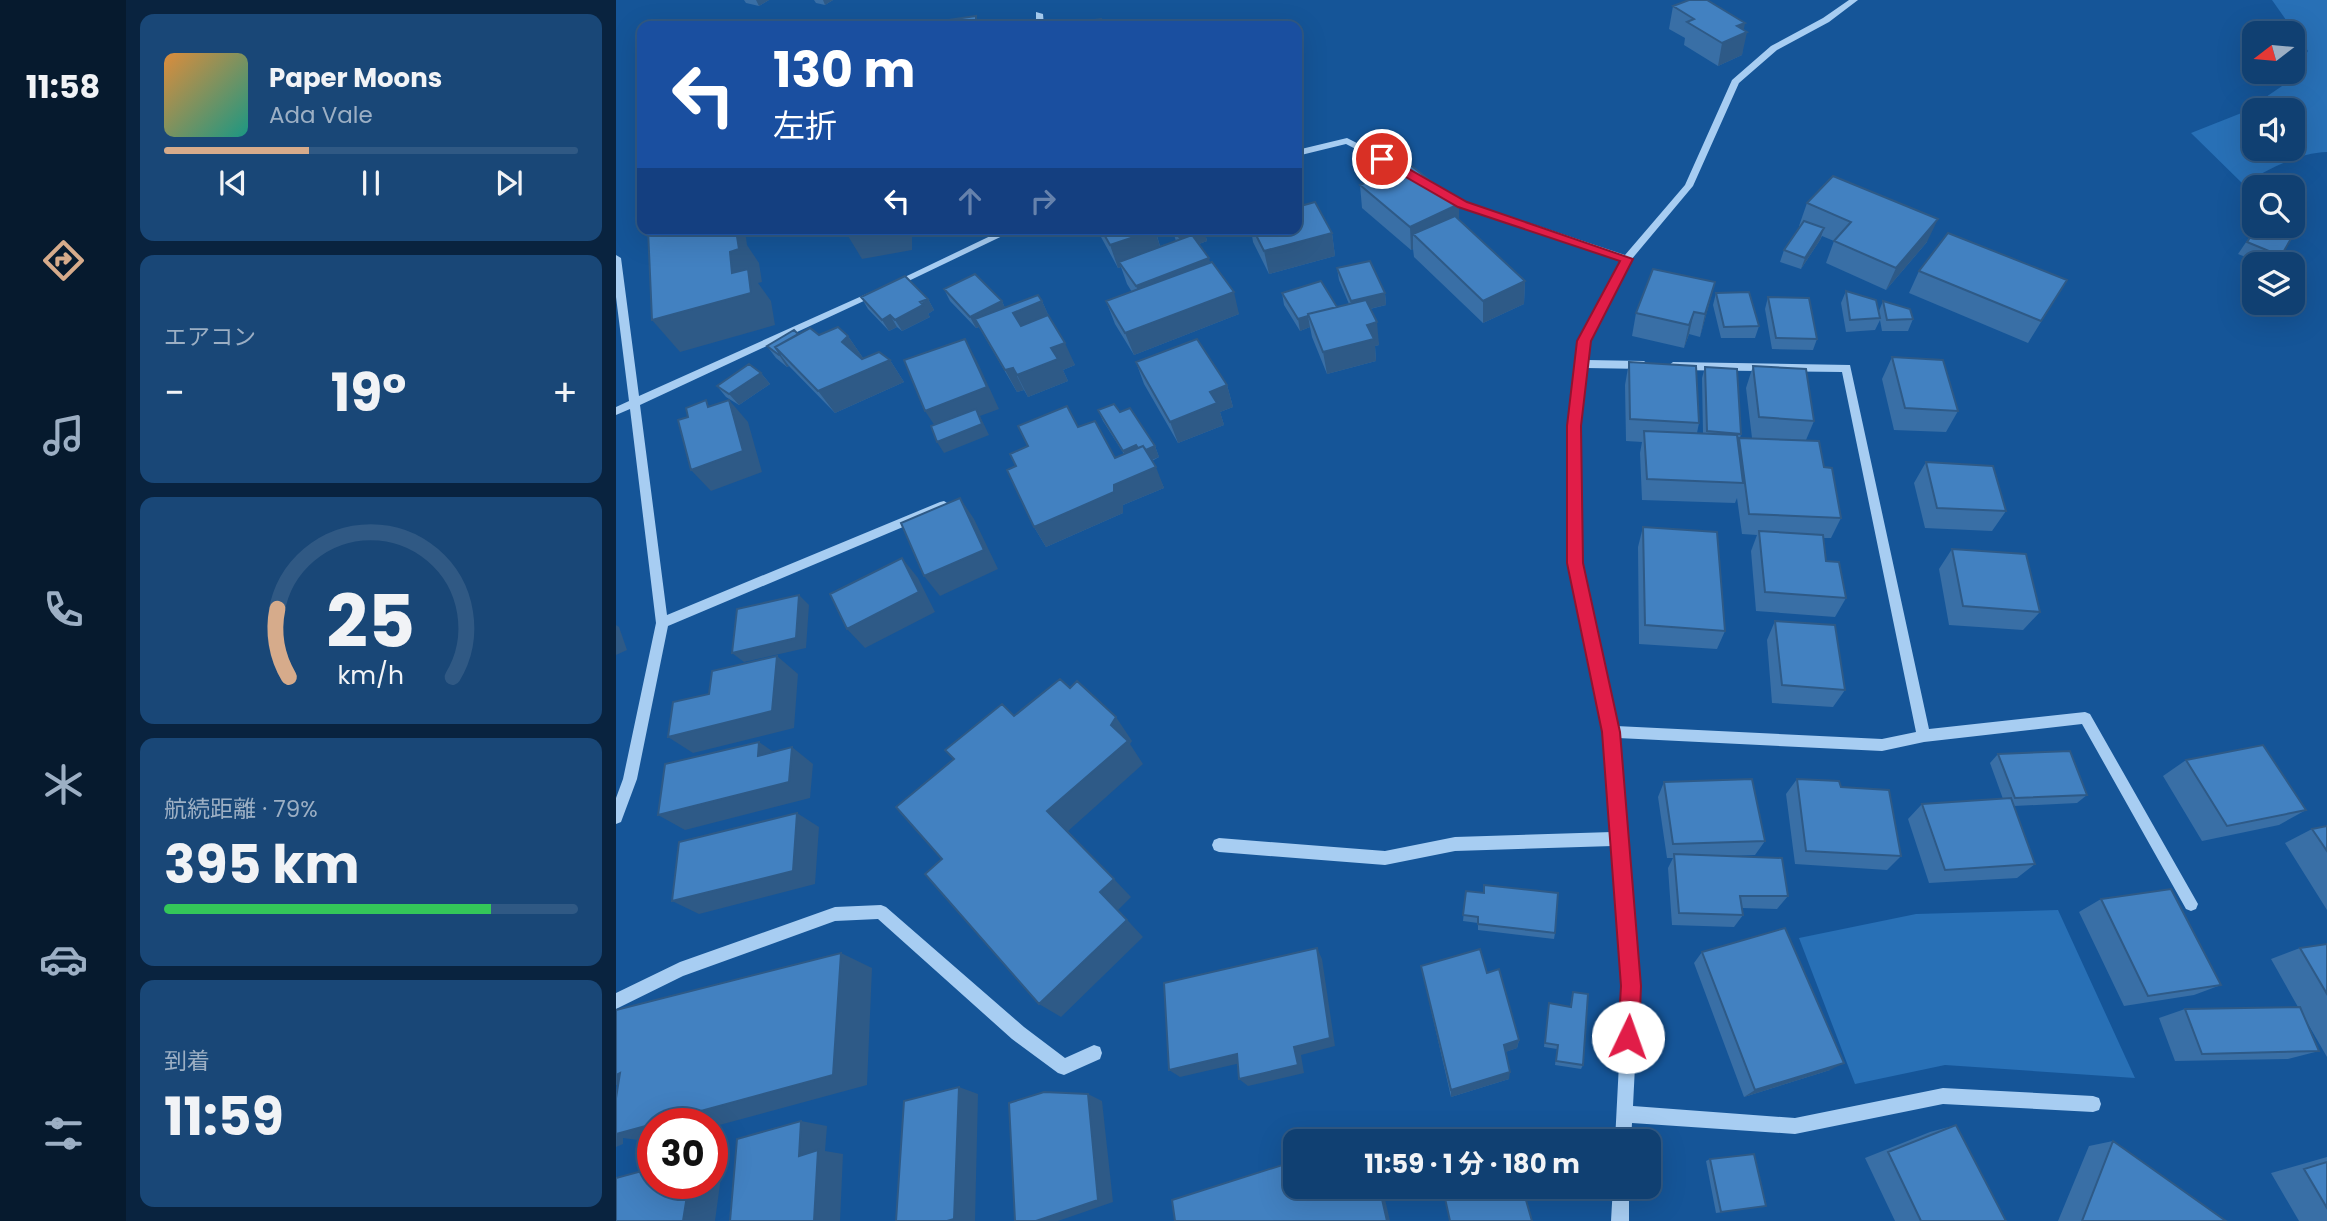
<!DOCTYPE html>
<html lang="ja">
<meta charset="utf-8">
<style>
body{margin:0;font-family:Poppins,"Noto Sans JP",sans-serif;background:#194777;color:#f1f3f6;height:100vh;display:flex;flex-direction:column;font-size:26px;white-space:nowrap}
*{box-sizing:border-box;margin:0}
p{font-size:23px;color:#9cafc4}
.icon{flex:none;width:38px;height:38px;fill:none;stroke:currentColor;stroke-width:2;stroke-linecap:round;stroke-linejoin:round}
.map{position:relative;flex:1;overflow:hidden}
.details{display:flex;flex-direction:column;gap:14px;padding:14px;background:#09233f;width:490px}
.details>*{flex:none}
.top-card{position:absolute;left:21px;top:21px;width:665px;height:214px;border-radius:14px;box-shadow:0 7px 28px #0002,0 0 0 2px #305984;background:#1a4fa0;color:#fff;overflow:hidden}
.needle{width:46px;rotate:254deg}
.tools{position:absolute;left:1626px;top:21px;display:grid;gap:14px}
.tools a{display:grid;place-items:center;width:63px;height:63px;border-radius:14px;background:#104072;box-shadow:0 7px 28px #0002,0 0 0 2px #305984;font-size:35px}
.speed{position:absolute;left:21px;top:1108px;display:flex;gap:14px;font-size:35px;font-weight:700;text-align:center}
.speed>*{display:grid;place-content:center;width:91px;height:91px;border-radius:50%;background:#104072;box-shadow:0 7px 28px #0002,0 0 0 2px #305984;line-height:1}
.speed .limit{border:10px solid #d22;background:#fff;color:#111}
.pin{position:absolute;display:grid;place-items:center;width:60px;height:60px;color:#fff;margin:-30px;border:4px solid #fff;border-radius:50%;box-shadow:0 2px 7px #0007}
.me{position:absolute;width:77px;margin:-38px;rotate:3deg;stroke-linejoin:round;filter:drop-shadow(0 0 5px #0008)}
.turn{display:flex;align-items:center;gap:24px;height:147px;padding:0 21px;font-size:32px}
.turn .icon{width:91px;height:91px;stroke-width:2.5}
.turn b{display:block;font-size:49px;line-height:60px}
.lanes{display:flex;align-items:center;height:66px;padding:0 21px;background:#0003;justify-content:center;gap:35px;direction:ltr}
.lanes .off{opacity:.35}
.big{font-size:52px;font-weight:700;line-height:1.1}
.details .tile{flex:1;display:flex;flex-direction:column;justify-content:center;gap:10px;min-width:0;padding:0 24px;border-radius:14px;background:#194777}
.details .dial{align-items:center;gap:0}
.dial svg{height:182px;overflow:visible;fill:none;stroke:#305984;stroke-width:7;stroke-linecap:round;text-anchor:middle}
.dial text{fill:#f1f3f6;stroke:none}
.song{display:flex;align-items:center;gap:21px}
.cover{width:84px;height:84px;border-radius:10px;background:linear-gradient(135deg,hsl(30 70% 55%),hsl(170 70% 35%))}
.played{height:7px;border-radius:4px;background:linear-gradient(90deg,#d6ab8b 35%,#305984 35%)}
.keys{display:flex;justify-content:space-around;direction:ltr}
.heat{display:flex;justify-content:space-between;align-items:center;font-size:38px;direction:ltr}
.charge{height:10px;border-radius:5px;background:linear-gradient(90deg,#34c759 79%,#305984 0)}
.trip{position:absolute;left:667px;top:1129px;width:378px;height:70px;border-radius:14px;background:#104072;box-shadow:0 7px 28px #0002,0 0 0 2px #305984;font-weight:700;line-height:70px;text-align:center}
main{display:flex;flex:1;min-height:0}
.tab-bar{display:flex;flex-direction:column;width:126px;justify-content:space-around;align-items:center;background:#061a2e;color:#9cafc4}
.tab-bar .icon{width:49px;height:49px}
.tab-bar .on{color:#d6ab8b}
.tab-bar b{font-size:32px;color:#f1f3f6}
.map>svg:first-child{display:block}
</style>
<main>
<nav class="tab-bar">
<b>11:58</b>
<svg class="icon on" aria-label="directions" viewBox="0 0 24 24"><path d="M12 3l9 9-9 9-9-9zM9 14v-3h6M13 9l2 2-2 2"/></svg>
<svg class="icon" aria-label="music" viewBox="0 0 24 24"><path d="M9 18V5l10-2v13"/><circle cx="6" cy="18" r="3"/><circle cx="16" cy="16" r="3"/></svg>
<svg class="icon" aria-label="phone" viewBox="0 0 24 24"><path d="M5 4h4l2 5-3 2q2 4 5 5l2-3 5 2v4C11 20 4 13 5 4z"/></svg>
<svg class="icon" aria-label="climate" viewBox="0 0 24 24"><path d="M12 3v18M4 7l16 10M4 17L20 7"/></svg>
<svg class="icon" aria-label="car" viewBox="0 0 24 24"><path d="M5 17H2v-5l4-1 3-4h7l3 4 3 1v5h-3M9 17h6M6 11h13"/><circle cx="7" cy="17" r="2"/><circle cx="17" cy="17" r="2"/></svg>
<svg class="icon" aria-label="filters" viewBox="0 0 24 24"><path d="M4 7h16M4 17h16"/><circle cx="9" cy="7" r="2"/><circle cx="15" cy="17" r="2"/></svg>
</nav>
<section class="details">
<div class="tile">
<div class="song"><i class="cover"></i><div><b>Paper Moons</b><p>Ada Vale</p></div></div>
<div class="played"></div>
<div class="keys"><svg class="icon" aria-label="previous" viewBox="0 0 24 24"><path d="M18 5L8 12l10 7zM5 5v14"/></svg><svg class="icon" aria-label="pause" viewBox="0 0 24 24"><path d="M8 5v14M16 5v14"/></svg><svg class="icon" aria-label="next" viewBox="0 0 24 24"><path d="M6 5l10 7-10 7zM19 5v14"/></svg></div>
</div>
<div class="tile"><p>エアコン</p>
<div class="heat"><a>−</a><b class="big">19°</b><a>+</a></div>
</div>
<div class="tile dial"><svg viewBox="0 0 100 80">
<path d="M14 69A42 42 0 1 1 86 69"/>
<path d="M14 69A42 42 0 0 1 9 39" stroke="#d6ab8b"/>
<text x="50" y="56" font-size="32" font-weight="700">25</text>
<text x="50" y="72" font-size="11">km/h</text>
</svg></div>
<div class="tile"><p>航続距離 · 79%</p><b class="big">395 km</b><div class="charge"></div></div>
<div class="tile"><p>到着</p><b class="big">11:59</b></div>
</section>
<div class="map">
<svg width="1711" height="1221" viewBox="0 0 1711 1221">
<rect width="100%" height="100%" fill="#155598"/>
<path fill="#2870b6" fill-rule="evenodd" d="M1656,0h55v152c-30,1 -58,17 -84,32l-52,-51 53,-21 41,-28 23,-33zM1638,110h38v39h-38z
M1442,910l77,168 -190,-13 -90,19 -56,-146 117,-24z"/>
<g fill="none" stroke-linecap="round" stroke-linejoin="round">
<path fill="#a7cdf2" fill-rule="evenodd" d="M1233,0h9l-29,22 -52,28 -38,33 -46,103 -62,74 -42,81 -2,19 57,1 5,4 -5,4 -58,-1 -7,58 2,137 35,163 266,13 34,-7 -74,-360 -169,-2 -5,-4 5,-4 177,3 79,364 156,-17 5,2 108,190 -2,5 -5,2 -5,-2 -104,-185 -158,18 -42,9 -264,-13 21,248 -6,120 162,12 148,-30 150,8 6,2 2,6 -2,6 -6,2 -150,-8 -148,30 -163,-11 -1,18h-16l8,-155 -10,-140 -158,5 -70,14 -166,-13 -5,-2 -2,-5 2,-5 5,-2 166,13 70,-14 157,-5 -8,-100 -35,-169v-137l10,-85 42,-81 -161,-54 -27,-17 4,-3 3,1 26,15 159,53 60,-70 47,-105 39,-34 52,-28z
M420,12l7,2 1,12h-8z
M731,138l69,35 1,2 -7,2 -64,-33 -49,12v-6z
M389,229h12l-121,58h-6l-2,-2z
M0,255l5,3 18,138 234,-105h6l2,2 -241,112 27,210 273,-113 4,-1 6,4 -2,3 -280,118 -31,153 -16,43 -5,2v-26l7,-19 33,-156 -26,-214 -14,6v-8l13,-6 -13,-104z
M265,905l5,2 138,120 41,31 29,-13 6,2 2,6 -2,6 -36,16 -6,-2 -46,-34 -134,-120 -43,2 -152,55 -67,33v-16l64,-31 155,-55z
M997,1186h16v35h-18z"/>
</g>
<path fill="#396fa6" d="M128,0h25l-10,6 -13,-3z
M198,0h19l-8,5 -9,-2z
M1057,6l71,24 -2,25 -24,11 -34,-21 1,-7 -16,-9z
M744,185l99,35 66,61 -1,23 -41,19 -69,-66 -1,-8 -2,1 -49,-42z
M1191,203l120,39 -41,48 -60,-27 8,-22 -12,-5 -2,4 -19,29 -21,-7 4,-12 16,-24h-1z
M1641,226l24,30 -6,8h-12l-25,-10z
M482,229h57l5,17 16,-5 -4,-12h32l3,12 -8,3 40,70 -105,41 -19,-31 -9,-23 26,-9 -5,-8 -6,-17 -3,1 -17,-31z
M635,229h46l35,4 3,23 -66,18 -16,-32z
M721,268l48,25 1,12 -16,4 9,36 -4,1 1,15 -49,13 -15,-37 -2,-10 -10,4 -16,-26 -2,-12 56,14 11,-3 -10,-24z
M1303,271l148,9 -39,63 -119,-50z
M1099,282l-15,55 -11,-3 -5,14 -52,-12 4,-23z
M328,289l58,12 3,7 37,-7 8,18 25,46 -12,5 5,11 -40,16 -4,-7 -7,2 -38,-65 -3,1 -26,-27z
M1230,291l33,20 4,-10 30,18 -5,12h-26l-2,-11 -5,10 -29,2 -5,-29z
M1100,293l43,33 -4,12h-34l-8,-33z
M245,297l67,2 6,11 -6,4 2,3 -28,14 -5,-4 -8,4 -21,-22z
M1152,297l49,42 -4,11 -41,-1 -7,-40z
M182,334l50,2 15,22 27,2 14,22 -69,31 -46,-47 -2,1 -11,-9 -9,-12z
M1276,357l66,54 -12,21 -52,-2 -12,-51z
M520,362l91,23 6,22 -13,5 4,13 -46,18 -34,-59z
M1013,362l70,61 -2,10 6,1 -1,-56 3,-11 36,67 -1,4h12l-6,-50 7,-22 61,55 -8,19 18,27 17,51 -10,20h-8l3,23 20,37 -11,19 -79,-6 -5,-60 6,-16 -15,-1 -5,-36 -2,5 -93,-3 -2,-47 2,-11 -16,-1 -1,-56z
M145,373l9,11 -31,21 -13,-8 -9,-11z
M482,410l22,2 35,34 4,11 -7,4 12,27 -41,17v8l-77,34 -12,-20 -18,-61 62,-39 37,31 9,-4 -21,-33z
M1310,462l80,49 -14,20 -67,-3 -11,-45z
M1027,527l82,104 -8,18 -78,-5 -1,-97z
M1336,549l88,63 -17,18 -74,-5 -10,-56z
M1159,621l70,69 -12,17 -61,-4 -5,-63z
M1382,754l89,41 -10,8 -63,3 21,58 -18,14 -88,5 -21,-64 14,-15 81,-5 -13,-36z
M1570,760l120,50 -27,15 -77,16 -39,-65z
M1181,779l44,8 60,69 -14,14 -92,-6 -9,-70z
M1048,782l101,59 -10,14 -26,1 59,40 -11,13 -35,-1 1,7 -9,12 -62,-2 -4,-57 5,-10h-6l-9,-61z
M1711,826v84l-42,-67 27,-14z
M850,891l89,42 -1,6 -76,-9v-7l-15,-2z
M1485,899l120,86 -27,10 -70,11 -45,-94z
M1711,944v113l-23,-40 15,34 -31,8 -113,2 -16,-43 26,-9 113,-2 -27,-48 29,-11z
M1086,952l128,118 -86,27 -50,-134z
M805,966l66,7 32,67 -2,8 -12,4 4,27 -58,18z
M957,992l10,73 -2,4 -26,-4 2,-16 -13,-2 5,-44 21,4z
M1340,1125l50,96h-111l-30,-63 65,-26z
M1497,1141l113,80h-168l31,-75z
M1711,1157v64h-28l-28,-48z
M1094,1159l56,47 -50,7 -10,-52z"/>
<path fill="#2e5a87" d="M140,0h13l-10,6z
M207,0h10l-8,5z
M1129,23l-2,11 4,-2 -5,23 -24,11 4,-23 15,-17z
M843,204v23l-46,7v15l-2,1 -1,-23z
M1322,219l-11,23 -41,48 10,-22z
M1208,228l-4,12 -19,29 4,-11z
M110,229l19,1 2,15 12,18 3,19 -4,1 13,18 4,24 -95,27 -28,-32 74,-87z
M271,229h25v21l-50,9 -14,-23z
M539,230l7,23 -43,9 2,5 -3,1 -8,-23z
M588,230l3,11 -24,9 -3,-12z
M716,233l3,23 -66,18 -5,-23z
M593,258l6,23 -71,27 -8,-22z
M909,281l-1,23 -41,19v-22z
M1099,282l-6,23 -9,32 5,-23z
M618,292l5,22 -105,41 -9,-22z
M769,293l1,12 -34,8 -1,-12z
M312,299l6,11 -6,4 2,3 -28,14 -7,-11z
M386,301l5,12 -31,15 -6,-11z
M426,301l10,22 -28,12 -11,-22z
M1078,312l-5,22 -5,14 5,-23z
M274,315l7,12 -8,4 -7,-11z
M692,316l2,11 -10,4 -2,-12z
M761,322l2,23 -4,1 1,15 -49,13 -4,-22 44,-27z
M232,336l15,22 -6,6 -15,-22z
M349,339l12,22 22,48 -19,7 9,19 -45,18 -7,-11 2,-10 -14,-21z
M449,343l10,22 -12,5 5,11 -40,16 -11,-22 34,-27z
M164,354l9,12 -2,1 -8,-12z
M274,360l14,22 -69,31 -17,-22z
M397,368l11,22 -7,2 -12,-22z
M145,373l9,11 -31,21 -10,-11z
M611,385l6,22 -13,5 4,13 -46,18 -8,-21 40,-30z
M113,400l19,22 14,50 -51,19 -20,-21z
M520,445l5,11 -13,6 -5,-11z
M539,446l4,11 -14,6 -5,-10z
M540,467l8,21 -41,17v8l-77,34 -12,-20 80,-42z
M344,498l14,21 24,50 -58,27 -16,-20z
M286,558l16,20 17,34 -70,36 -18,-19z
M183,595l10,10 -3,43 -62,14 -12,-9z
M0,625l3,2 8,23 -11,5z
M161,656l21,18 -4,54 -101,25 -25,-16z
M500,717l16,24 -2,3 13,20 -76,68 -20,-21z
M143,742l23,16 -24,-2z
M176,747l21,17 -3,34 -125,32 -27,-15z
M181,813l22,14 -4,57 -116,30 -27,-13z
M498,879l17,18 -13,13 25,27 -82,80 -22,-13 61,-112z
M701,948l5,11 13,87 -34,9 3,18 -56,13 -9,-7 55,-32z
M225,953l31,15 -5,117 -155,42v-3h-57z
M903,1040l-2,8 -14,5 1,-8z
M621,1054l8,8 -65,15 -11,-7z
M1228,1063l-14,7 -86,27 11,-7z
M894,1072l-1,7 -58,18v-7z
M4,1073l21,17 -25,-5v-10z
M343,1087l19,7 -3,127h-28z
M472,1094l14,7 11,101 -55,19h-22z
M0,1097l37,27v18l-30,-4v6l-7,3z
M185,1121l26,5 -2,25 18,3 -3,67h-26l-15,-65z
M96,1160l11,2 -8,59h-32l6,-38h23z
M763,1186h3l8,35h-3z"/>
<path fill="#4281c1" stroke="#2e5a87" stroke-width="2" d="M1073,0h18l38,23 -8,3 10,6 -25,11 -35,-21 7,-3 -21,-13z
M360,16v10h-35v-5z
M485,19l1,7h-39l-1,-2z
M792,163l51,41 -49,23 -50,-42z
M1217,176l105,43 -42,49 -62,-27 17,-19 -44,-19z
M699,202l17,31 -68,18 -11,-22h44v-22z
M839,216l70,65 -42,20 -70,-67z
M1188,221l20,7 -19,30 -21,-8z
M1642,226h4l30,11 -11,19 -34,-14z
M32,229h78v4l10,-3 3,19 -9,3 2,21 16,-4 3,24 -99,27z
M232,229h39l-39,7z
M485,229h54v1l-45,15z
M557,229h31v1l-24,8z
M1332,233l119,47 -26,41 -122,-50z
M576,235l17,23 -73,28 -17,-24z
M754,261l15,32 -34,8 -14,-33z
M596,262l22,30 -109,41 -19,-32z
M1037,269l62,13 -10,32 -11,-2 -5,13 -53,-12z
M359,274l27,27 -32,16 -26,-28z
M289,276l23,23 -8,3 3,3 -28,15 -5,-5 -8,5 -21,-23z
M705,281l16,26 -29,7v2l-10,3 -16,-26z
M1230,291l30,9 4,18 -30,2z
M1133,292l10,34 -35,1 -8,-34z
M422,295l4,6 -29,12 8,13 27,-11 17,28 -14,5 7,11 -41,16 -4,-7 -8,2 -30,-51z
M1152,297l41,1 8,41 -41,-1z
M750,300l11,22 -10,3 7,14 -51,13 -15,-38z
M1267,301l27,8 3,10 -26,1z
M222,327l10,9 -6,6 20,17 17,-7 11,8 -72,31 -43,-44 35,-19 9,7z
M178,330l4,4 -23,13 5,7 -1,1 -12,-9z
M349,339l22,48 -62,24 -21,-51z
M581,339l30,46 -17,7 7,11 -47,19 -34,-60z
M1276,357l51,3 15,51 -53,-3z
M1013,362l67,4 3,57 -69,-4z
M133,364l12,9 -32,21 -12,-8z
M1137,366l53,3 8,52 -55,-4z
M1089,367l32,2 4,65 -34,-3z
M90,400l2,7 21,-7 14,51 -52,19 -13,-50 10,-3 -2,-9z
M498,404l6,8 10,-4 25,38 -9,4 -3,-4 -5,2 -2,-3 -13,6 -25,-41z
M451,406l11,21 17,-6 20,37 28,-12 13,21 -42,18v7l-80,35 -27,-57 9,-4 -6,-12 18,-8 -10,-20z
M360,409l6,15 -45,18 -6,-16z
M1028,431l93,4 6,48 -96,-4z
M1123,438l80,3 5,26 8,1 9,50 -92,-4z
M1310,462l67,4 13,45 -69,-3z
M344,498l24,52 -60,26 -23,-53z
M1027,527l74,5 8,99 -80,-6z
M1143,531l64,4 3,26 13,1 7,36 -81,-6z
M1336,549l74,5 14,58 -77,-6z
M286,558l17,34 -72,37 -17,-35z
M183,595l-3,43 -64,15 5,-44z
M1159,621l60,4 10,65 -63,-5z
M161,656l-5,55 -104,26 5,-35 36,-8 3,-23z
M444,679l10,9 7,-7 39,36 -5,8 17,16 -81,70 67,68 -14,13 27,28 -88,84 -114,-130 17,-15 -46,-52 58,-48 -9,-9 57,-46 12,12z
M143,742l-1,14 34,-9 -3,35 -131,33 7,-51z
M1647,745l43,65 -79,16 -41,-66z
M1454,751l17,44 -72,3 -17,-44z
M1136,779l13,62 -92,3 -9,-62z
M1181,779l42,2 2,6 48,3 12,66 -95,-5z
M1395,798l24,66 -90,6 -23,-66z
M181,813l-4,58 -121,30 7,-59z
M1711,826v25l-15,-22z
M1058,854l108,4 6,38h-48l3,19 -64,-2z
M868,885l74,8 -3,40 -77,-9v-7l-15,-2 3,-24 18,2z
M1555,889l50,96 -73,11 -47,-97z
M1169,928l59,135 -89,27 -53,-138z
M1711,944v50l-27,-46z
M701,948l13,90 -36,9 4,18 -59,14 -2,-25 -68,16 -5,-87z
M864,949l7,24 12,-4 20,71 -15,5 6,27 -59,18 -30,-124z
M225,953l-8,122 -217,59v-36l4,-25 -4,2v-65z
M957,992l15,2 -5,71 -27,-4 2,-16 -13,-2 4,-40 22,4z
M1684,1007l19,44 -117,3 -17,-45z
M343,1087l-5,132 -7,2h-51l8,-120z
M428,1092l44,2 10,106 -62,21h-21l-6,-118z
M185,1121l-2,35 19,-6 -4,71h-84l7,-82z
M1340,1125l50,96h-85l-33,-69z
M753,1138l1,3h-12z
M1497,1141l113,80h-144z
M1138,1154l12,52 -45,6 -11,-53z
M679,1161v25h84l8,35h-212l-3,-21z
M1711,1162v46l-23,-39z
M37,1168v15h36l-6,38h-67v-43z
M850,1186h56l10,35h-82l-6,-27z"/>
<path fill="#e11d48" stroke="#92132f" stroke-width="2" d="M762,156h8l81,46 166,57 -42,82 -10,85 2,137 37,169 21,254 -2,51 -3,7 -8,3 -7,-3 -3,-7 3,-51 -19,-254 -35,-169v-137l10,-85 43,-80 -162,-54 -80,-46z"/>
</svg>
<div class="tools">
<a><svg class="needle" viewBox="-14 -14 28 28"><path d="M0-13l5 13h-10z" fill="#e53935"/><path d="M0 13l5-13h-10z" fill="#9cafc4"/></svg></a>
<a><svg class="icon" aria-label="sound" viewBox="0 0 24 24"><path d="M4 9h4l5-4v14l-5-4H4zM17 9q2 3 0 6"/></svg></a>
<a><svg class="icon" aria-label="search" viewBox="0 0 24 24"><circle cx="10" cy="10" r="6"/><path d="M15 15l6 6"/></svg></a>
<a><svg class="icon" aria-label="layers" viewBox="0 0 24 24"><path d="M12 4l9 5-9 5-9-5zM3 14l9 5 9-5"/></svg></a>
</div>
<div class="speed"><div class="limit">30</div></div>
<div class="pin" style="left:766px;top:159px;background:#d93025"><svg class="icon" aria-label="arrive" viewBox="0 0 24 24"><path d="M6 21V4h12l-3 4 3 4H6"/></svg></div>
<svg class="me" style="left:1012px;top:1037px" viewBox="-20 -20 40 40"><circle r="19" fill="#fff"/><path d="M0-13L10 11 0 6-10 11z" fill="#e11d48"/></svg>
<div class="trip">11:59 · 1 分 · 180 m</div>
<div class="top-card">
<div class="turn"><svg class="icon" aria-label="left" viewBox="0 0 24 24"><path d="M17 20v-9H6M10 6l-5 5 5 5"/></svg><div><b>130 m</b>左折</div></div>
<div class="lanes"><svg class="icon" aria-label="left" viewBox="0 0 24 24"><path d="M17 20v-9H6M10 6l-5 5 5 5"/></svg><svg class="icon off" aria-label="ahead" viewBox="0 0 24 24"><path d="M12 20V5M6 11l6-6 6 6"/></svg><svg class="icon off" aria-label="right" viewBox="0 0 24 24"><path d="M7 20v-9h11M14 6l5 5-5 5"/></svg></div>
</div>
</div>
</main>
